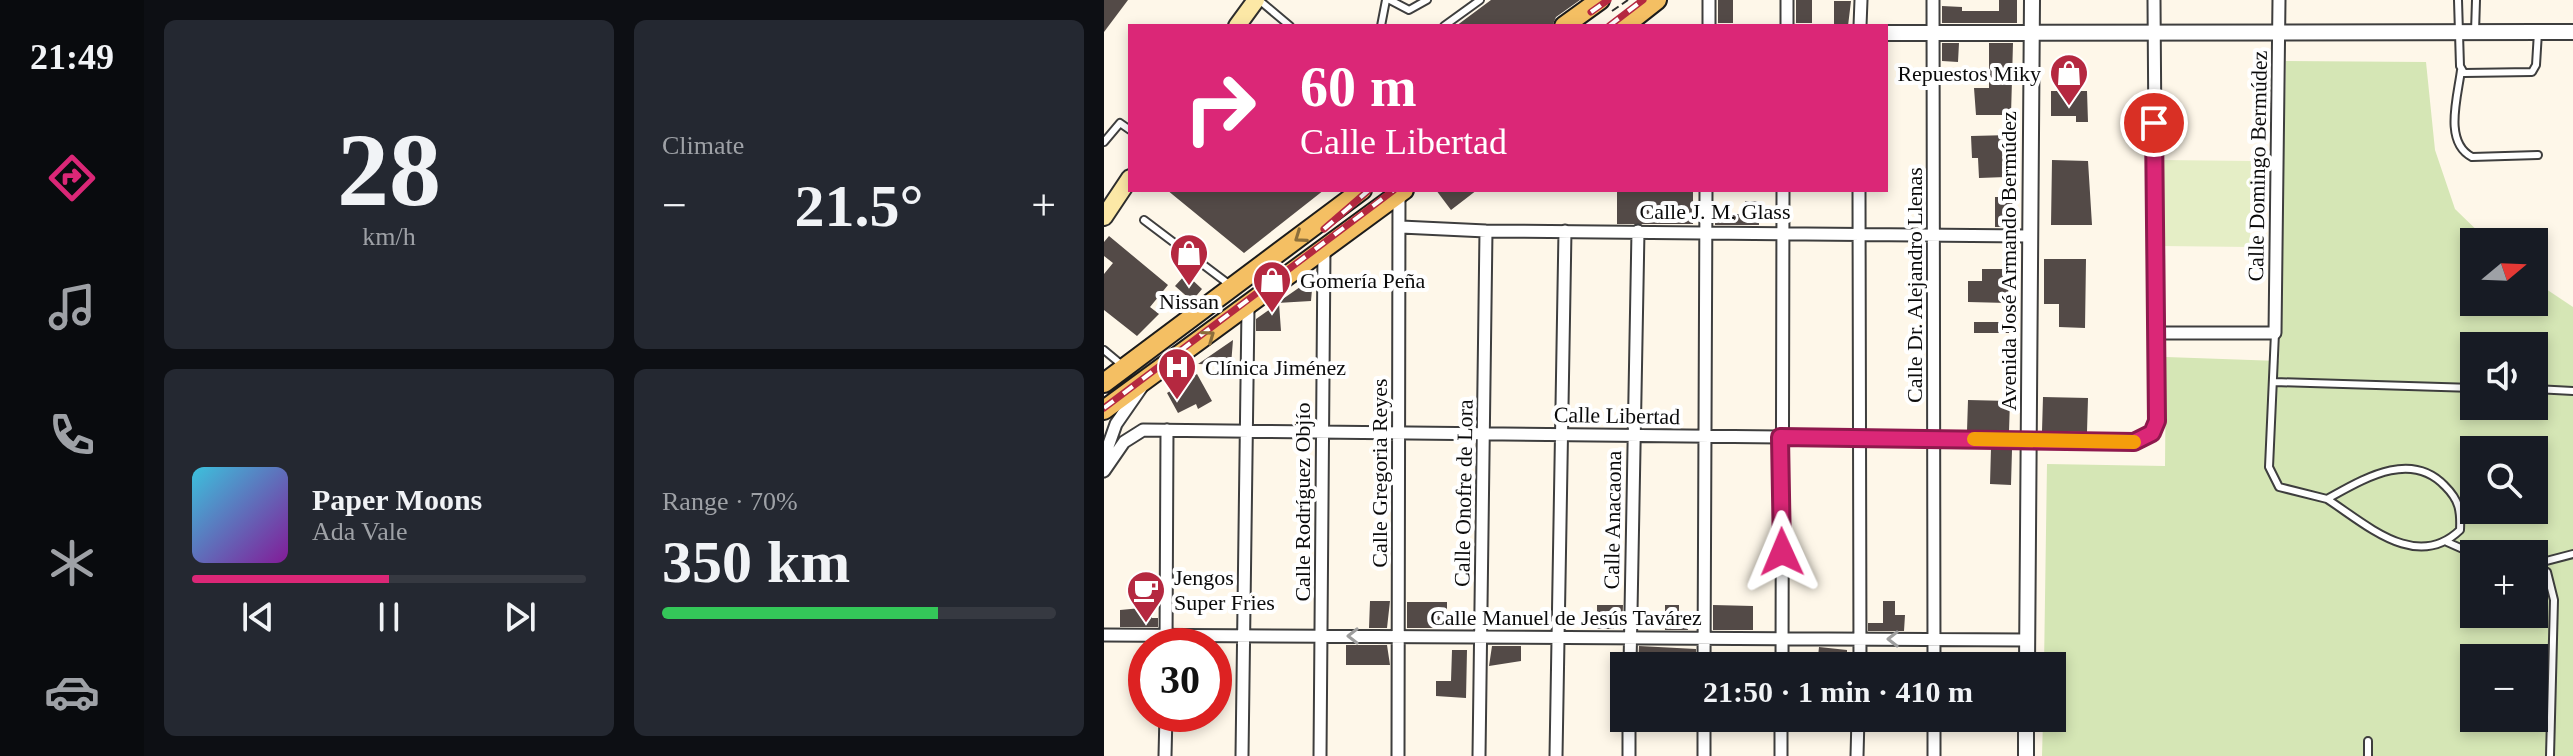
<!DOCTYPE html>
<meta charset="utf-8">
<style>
body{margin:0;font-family:"Times New Roman",serif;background:#242831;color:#f1f3f6;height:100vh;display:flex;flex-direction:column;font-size:30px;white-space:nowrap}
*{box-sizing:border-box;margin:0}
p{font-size:26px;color:#9ea1a6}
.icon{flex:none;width:44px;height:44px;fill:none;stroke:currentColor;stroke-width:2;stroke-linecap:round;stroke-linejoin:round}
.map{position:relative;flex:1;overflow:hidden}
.panel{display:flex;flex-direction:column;gap:20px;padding:20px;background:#0d0f14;width:960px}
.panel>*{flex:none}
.hud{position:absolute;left:24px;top:24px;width:760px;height:168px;border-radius:0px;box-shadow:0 4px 12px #0003;background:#db2777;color:#fff;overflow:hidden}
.needle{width:52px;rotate:71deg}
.tools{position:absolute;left:1356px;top:228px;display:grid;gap:16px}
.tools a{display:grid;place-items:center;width:88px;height:88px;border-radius:0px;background:#171b24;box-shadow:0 4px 12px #0003;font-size:40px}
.speed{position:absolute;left:24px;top:628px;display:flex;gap:16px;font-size:40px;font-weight:700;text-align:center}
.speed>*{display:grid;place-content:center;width:104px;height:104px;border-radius:50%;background:#171b24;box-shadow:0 4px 12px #0003;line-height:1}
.speed .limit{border:12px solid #d22;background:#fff;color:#111}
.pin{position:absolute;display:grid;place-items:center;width:68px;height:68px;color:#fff;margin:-34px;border:4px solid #fff;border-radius:50%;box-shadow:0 2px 8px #0007}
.me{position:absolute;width:88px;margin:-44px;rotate:359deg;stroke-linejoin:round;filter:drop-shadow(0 0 6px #0008)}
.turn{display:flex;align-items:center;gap:28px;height:168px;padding:0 40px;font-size:36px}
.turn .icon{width:104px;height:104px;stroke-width:2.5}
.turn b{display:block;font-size:56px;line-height:68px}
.big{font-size:60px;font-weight:800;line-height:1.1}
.panel .card{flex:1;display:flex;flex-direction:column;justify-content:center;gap:12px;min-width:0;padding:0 28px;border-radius:12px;background:#242831}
.panel .dial{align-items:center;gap:0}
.dial b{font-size:104px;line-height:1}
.song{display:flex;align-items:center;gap:24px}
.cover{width:96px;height:96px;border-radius:12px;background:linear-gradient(135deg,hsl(190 70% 55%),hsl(290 70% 35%))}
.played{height:8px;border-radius:4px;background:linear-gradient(90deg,#db2777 50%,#363941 50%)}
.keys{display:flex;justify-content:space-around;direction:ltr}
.heat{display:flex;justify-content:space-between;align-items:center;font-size:44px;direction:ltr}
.charge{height:12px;border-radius:6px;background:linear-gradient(90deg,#34c759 70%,#363941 0)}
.panel .tiles{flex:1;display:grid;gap:20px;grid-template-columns:repeat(2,1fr)}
.trip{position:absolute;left:506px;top:652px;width:456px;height:80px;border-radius:0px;background:#171b24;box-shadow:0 4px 12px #0003;font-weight:800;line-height:80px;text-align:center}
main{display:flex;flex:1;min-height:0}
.menu{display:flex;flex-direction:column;width:144px;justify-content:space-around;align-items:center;background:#090b0e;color:#9ea1a6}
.menu .icon{width:56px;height:56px}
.menu .current{color:#db2777}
.menu b{font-size:36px;color:#f1f3f6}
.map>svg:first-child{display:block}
</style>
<main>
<nav class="menu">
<b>21:49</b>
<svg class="icon current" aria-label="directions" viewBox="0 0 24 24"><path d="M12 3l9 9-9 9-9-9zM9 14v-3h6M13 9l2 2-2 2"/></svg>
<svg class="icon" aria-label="music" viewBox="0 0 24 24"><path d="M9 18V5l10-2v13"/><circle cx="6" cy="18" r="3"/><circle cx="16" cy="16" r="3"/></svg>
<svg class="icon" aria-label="phone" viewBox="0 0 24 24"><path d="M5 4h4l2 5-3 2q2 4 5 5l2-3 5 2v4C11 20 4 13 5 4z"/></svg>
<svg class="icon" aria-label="climate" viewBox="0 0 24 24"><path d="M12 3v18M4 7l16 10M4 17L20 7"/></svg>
<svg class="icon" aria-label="car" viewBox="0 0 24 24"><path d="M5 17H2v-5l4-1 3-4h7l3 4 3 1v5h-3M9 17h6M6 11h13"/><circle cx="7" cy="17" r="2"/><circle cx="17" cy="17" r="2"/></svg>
</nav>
<section class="panel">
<div class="tiles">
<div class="card dial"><b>28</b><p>km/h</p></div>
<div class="card"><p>Climate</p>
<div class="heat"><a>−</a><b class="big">21.5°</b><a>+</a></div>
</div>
<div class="card">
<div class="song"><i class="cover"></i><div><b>Paper Moons</b><p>Ada Vale</p></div></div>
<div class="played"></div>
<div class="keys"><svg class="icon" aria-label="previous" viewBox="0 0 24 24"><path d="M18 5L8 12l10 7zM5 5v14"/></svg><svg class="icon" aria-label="pause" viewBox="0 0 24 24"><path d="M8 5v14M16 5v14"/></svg><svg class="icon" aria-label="next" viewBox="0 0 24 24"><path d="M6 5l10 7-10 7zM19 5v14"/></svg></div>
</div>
<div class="card"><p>Range · 70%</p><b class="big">350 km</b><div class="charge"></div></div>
</div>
</section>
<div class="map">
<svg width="1469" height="756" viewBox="0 0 1469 756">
<rect width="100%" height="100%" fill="#fef7e9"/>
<path fill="#d5e6b5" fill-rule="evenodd" d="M1182,61l140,1 9,88 20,59 34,33h-15v60h60v-21l39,26v449h-531l1,-38h9v-52h-8l3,-202 118,2 1,-109 113,4zM1370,346h60v60h-60zM1370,450h60v60h-60zM1370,554h60v60h-60zM1370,658h60v60h-60z"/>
<path fill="#e5eec6" d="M1058,160l89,1 -1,86 -89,-1z"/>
<path fill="#534a47" d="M0,0h24l-24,32z
M387,0h89l-24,17 -4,9h-96z
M614,0h15v23h-15z
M692,0h16v23h-16z
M895,0h18v23h-75v-17l20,1v4h37z
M730,1h17l-3,25h-14z
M855,43l-1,19 -16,-1v-18z
M885,43h24l-2,72h-35l-2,-27h15z
M947,91h36l1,31h-12v-6h-25z
M907,135l-5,42 -27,1 -1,-20h-6l-1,-22z
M948,160l36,1 4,64h-41z
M63,190h157l-80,63z
M332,190h41l-26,20z
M513,190h76v34h-76z
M891,197h18v30h-18z
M641,201h13l1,24h-44v-11h30z
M5,236l59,49 -18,22 9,7 -22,22 -33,-26v-36l9,-11 -9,-7v-14z
M940,259h42l-1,69 -26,-1v-23h-15z
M878,269h27l-1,34 -40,-1v-21h14z
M82,274l16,15 -10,12 -17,-15z
M209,278l-2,23 -34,2z
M175,303l2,28h-25v-12z
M870,322h35v11h-35z
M129,340l-2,25 -33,-1z
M93,374l15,27 -14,8 -2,-5 -18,9 -11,-20z
M939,397l45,1 -1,34 -45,-1z
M864,400l42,1 -1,30h-42z
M887,448l21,2 -1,35 -21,-1z
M266,601h20l-3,27h-18z
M779,601h12v14h10l-1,16h-36v-8h15z
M303,602h40v26h-40z
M493,605h26l-1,24h-25z
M561,605h14v13h8l1,12h-23z
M609,605l40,1v24h-40z
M48,607v11h6v9h-38v-17z
M242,645h41l3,20h-44z
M388,646h29v15l-32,5z
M535,646l57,3v17h-58z
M715,647l28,3v16h-30z
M348,650h15l-1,48 -30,-2v-15h15z"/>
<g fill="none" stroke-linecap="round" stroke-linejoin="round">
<g stroke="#3e3e3e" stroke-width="10">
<path id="service" d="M155,0l31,26
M286,0l19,10 18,-10
M1354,0l2,66 4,7 68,-1 4,-7 2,-33
M277,26l5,-26
M340,26l36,-26
M1371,32l1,-32
M1357,70c-3,26 -18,72 11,87l66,-2
M0,142l16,-19 10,7
M40,220l86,65
M1171,333l-6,134 10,20 48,12c35,-19 83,-50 118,-13 14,14 16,24 15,44 -44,42 -94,-6 -133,-31
M0,350l18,15
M1171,382l199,6
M1430,389l39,2
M1343,542l27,12
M1430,564l13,8 7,28 -4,156
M1431,564l38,-10
M1264,756v-15"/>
</g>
<g stroke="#3e3e3e" stroke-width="15">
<path id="minor" d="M683,0v26
M829,0l1,666
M605,26v-26
M756,26l1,-26
M755,190l1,476
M297,227l85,4 542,5
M1054,333h117l4,-333
M0,458l12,-34 25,-36
M0,471l20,-29 19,-12 998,11 11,-8 5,-12 -3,-421
M0,635l923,5
M62,646l1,-216
M526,666l8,-435
M600,666l2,-476
M678,666l1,-476
M830,718v38
M61,756l1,-42
M138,756l6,-448
M216,756l4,-508
M294,756l1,-566
M375,756l7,-525
M452,756l9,-525
M525,756v-38
M600,756v-38
M677,756v-38
M753,756l1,-38"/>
</g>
<g stroke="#3e3e3e" stroke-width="18">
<path id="tertiary" d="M782,33l687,-1
M923,666l5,-666
M922,756v-38"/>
</g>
<g stroke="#2d2d2d" stroke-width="20">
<path id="secondary" d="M133,26l19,-26
M0,217l26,-39"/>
</g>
<g stroke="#1c1c1c" stroke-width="22">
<path id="primary" d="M460,26l36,-26
M520,26l33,-26
M0,383l258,-193
M0,410l300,-220"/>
</g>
<path stroke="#2d2d2d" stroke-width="2" stroke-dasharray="8 4" stroke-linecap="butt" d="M508,11l16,-11"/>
<use href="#service" stroke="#fff" stroke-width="6"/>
<use href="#minor" stroke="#fff" stroke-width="11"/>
<use href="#tertiary" stroke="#fff" stroke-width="14"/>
<use href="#secondary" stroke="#fce8a6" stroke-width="16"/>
<use href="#primary" stroke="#f4bf63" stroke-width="18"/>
<g stroke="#b52840" stroke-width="7">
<path id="rail" d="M487,12l17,-12
M505,26l34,-26
M220,229l45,-39
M0,408l290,-218"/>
</g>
<use href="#rail" stroke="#fff" stroke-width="4" stroke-dasharray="12" stroke-linecap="butt"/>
</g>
<defs><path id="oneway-chevron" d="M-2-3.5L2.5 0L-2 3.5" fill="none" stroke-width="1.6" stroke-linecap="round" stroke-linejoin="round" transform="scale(2)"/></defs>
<g stroke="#8b6e3b">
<use href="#oneway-chevron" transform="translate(196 237) rotate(145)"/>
<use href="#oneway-chevron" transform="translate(105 336) rotate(-36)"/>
</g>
<g stroke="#9d9d9d">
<use href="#oneway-chevron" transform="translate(249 636) rotate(-180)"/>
<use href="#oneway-chevron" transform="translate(789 639) rotate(180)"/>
</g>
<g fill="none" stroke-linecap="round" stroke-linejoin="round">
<g stroke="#8e194d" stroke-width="20">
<path id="route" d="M678,552l-2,-115 354,5 18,-9 5,-12 -3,-298"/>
</g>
<use href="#route" stroke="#db2777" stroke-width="14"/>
<path stroke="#f59e0b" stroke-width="14" d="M870,439l160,3"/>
</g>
<defs>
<g id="shop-pin" transform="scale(2)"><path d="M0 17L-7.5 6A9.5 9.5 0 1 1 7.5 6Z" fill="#b52840" stroke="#fff"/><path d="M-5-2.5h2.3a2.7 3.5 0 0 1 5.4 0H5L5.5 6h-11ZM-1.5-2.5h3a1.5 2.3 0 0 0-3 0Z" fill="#fff"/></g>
<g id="hospital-pin" transform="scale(2)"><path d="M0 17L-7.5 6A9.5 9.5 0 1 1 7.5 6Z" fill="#b52840" stroke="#fff"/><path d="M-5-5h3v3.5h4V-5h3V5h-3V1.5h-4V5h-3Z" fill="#fff"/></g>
<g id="cafe-pin" transform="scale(2)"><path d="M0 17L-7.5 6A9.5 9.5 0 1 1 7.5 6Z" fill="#b52840" stroke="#fff"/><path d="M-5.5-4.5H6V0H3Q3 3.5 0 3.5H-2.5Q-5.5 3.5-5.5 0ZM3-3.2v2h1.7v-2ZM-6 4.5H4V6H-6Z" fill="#fff"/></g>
</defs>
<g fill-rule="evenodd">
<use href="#shop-pin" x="965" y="73"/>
<use href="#shop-pin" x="85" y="253"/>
<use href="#shop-pin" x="168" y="280"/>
<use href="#hospital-pin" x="73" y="367"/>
<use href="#cafe-pin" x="42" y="590"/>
</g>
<g text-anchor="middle" stroke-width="8" stroke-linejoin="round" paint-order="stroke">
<g font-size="22" fill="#0b0b0b" stroke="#fff" text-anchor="start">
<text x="937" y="81" text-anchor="end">Repuestos Miky</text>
<text x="196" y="288">Gomería Peña</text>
<text x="85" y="309" text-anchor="middle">Nissan</text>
<text x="101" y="375">Clínica Jiménez</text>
<text x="70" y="585">Jengos<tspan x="70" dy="25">Super Fries</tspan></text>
</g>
<g font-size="22" fill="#0b0b0b" stroke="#fff">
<text transform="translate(1153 166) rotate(-89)" y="8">Calle Domingo Bermúdez</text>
<text x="611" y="219">Calle J. M. Glass</text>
<text transform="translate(904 261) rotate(-90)" y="8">Avenida José Armando Bermúdez</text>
<text transform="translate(810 285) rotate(-90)" y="8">Calle Dr. Alejandro Llenas</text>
<text transform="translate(513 415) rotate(1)" y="8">Calle Libertad</text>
<text transform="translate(275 473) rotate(-90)" y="8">Calle Gregoria Reyes</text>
<text transform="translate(359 493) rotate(-89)" y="8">Calle Onofre de Lora</text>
<text transform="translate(198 502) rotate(-90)" y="8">Calle Rodríguez Objío</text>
<text transform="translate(508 520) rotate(-89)" y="8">Calle Anacaona</text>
<text x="462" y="625">Calle Manuel de Jesús Tavárez</text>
</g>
</g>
</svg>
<div class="tools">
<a><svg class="needle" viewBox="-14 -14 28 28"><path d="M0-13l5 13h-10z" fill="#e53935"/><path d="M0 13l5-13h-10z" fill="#9ea1a6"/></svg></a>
<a><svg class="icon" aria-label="sound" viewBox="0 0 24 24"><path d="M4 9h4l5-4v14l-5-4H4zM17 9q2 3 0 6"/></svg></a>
<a><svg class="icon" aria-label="search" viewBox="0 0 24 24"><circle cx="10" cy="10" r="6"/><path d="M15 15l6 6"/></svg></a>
<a>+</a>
<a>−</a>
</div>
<div class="speed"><div class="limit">30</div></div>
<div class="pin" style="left:1050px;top:123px;background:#d93025"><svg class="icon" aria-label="arrive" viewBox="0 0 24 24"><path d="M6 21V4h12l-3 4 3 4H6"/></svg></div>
<svg class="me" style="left:678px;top:552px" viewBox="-20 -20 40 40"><path d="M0-17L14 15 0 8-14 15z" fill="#db2777" stroke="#fff" stroke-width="4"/></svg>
<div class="trip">21:50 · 1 min · 410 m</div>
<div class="hud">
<div class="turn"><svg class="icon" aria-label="right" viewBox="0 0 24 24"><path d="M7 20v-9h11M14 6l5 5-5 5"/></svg><div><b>60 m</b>Calle Libertad</div></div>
</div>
</div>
</main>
